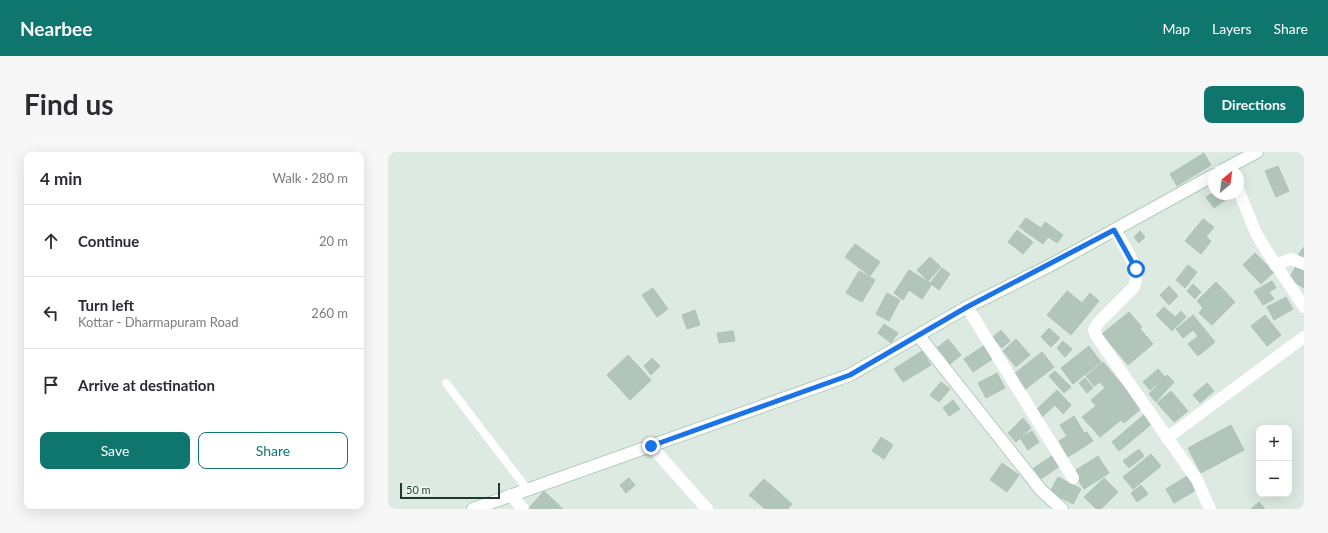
<!DOCTYPE html>
<meta charset="utf-8">
<style>
body{margin:0;font-family:Lato,sans-serif;background:#f7f7f7;color:#2b2b33}
.controls{position:absolute;right:12px;bottom:12px;display:grid;overflow:hidden;border-radius:8px;box-shadow:0 4px 16px #0002}
.controls button{width:36px;height:36px;display:grid;place-items:center;padding:0;border:0;border-bottom:1px solid #e1e1e2;background:#fff;color:#2b2b33;font:20px sans-serif}
.compass{position:absolute;left:820px;top:12px;width:36px;height:36px;border-radius:50%;background:#fff;box-shadow:0 4px 16px #0002;rotate:29deg}
.scale{position:absolute;left:12px;bottom:10px;width:100px;box-sizing:border-box;padding-left:4px;border:2px solid #1d3a2f;border-top:0;font-size:11px;line-height:14px;white-space:nowrap;color:#1d3a2f;-webkit-text-stroke:3px #ecf7f0;paint-order:stroke}
.stop{position:absolute;width:12px;height:12px;margin:-9px;border:3px solid #1a73e8;border-radius:50%;background:#fff}
.stop.end{background:#1a73e8;border-color:#fff;box-shadow:0 1px 4px #0008}
.list{margin:0;padding:0;list-style:none}
h2{display:flex;justify-content:space-between;align-items:center;height:52px;margin:0;padding:0 16px;font-size:17px}
h2 small{font-size:13px;font-weight:400;color:#7c7c81}
.list li{display:grid;grid-template-columns:26px 1fr auto;gap:12px;align-items:center;box-sizing:border-box;height:72px;padding:0 16px;border-top:1px solid #e1e1e2}
.list b{display:block;font-size:15px;white-space:nowrap}
.list p{margin:0;font-size:13px;white-space:nowrap;color:#7c7c81}
.list em{font-size:13px;font-style:normal;color:#7c7c81}
.actions{display:flex;gap:8px;padding:12px 16px}
.actions a{flex:1;padding:9px 0;border:1px solid #0f766e;border-radius:8px;text-align:center;font-size:14px;color:#0f766e}
.actions .main{background:#0f766e;color:#fff}
.icon{flex:none;width:22px;height:22px;fill:none;stroke:currentColor;stroke-width:2;stroke-linecap:round;stroke-linejoin:round}
.map{position:relative;flex:none;width:916px;height:357px;overflow:hidden;border-radius:8px}
header{display:flex;align-items:center;gap:24px;box-sizing:border-box;height:56px;padding:0 20px;background:#0f766e;color:#fff}
header strong{font-size:19px}
nav{display:flex;gap:22px;margin-inline-start:auto;font-size:14px}
.intro{display:flex;align-items:center;justify-content:space-between;box-sizing:border-box;height:96px;padding:0 24px}
h1{margin:0;font-size:28px}
.button{padding:10px 18px;border-radius:8px;background:#0f766e;color:#fff;font-size:14px;font-weight:700}
main{display:flex;gap:24px;padding:0 24px}
aside{flex:1;background:#fff;border-radius:8px;box-shadow:0 4px 16px #0002}
.map>svg:first-child{display:block}
</style>
<header>
<strong>Nearbee</strong>
<nav><a>Map</a><a>Layers</a><a>Share</a></nav>
</header>
<div class="intro"><h1>Find us</h1><a class="button">Directions</a></div>
<main>
<aside>
<h2>4 min<small>Walk · 280 m</small></h2>
<ul class="list">
<li><svg class="icon" aria-label="ahead" viewBox="0 0 24 24"><path d="M12 20V5M6 11l6-6 6 6"/></svg><div><b>Continue</b></div><em>20 m</em></li>
<li><svg class="icon" aria-label="left" viewBox="0 0 24 24"><path d="M17 20v-9H6M10 6l-5 5 5 5"/></svg><div><b>Turn left</b><p>Kottar - Dharmapuram Road</p></div><em>260 m</em></li>
<li><svg class="icon" aria-label="arrive" viewBox="0 0 24 24"><path d="M6 21V4h12l-3 4 3 4H6"/></svg><div><b>Arrive at destination</b></div></li>
</ul>
<div class="actions"><a class="main">Save</a><a>Share</a></div>
</aside>
<div class="map">
<svg width="916" height="357" viewBox="0 0 916 357">
<rect width="100%" height="100%" fill="#dceae2"/>
<g fill="#b1c5bb" stroke="#aec4b9">
<path d="M816 1 823 13 789 34 782 22Z"/>
<path d="M890 14 901 39 888 45 877 19Z"/>
<path d="M826 40V42H846L826 56 818 45Z"/>
<path d="M638 66 653 76 657 70 675 83 669 91 660 85 655 92 631 75Z"/>
<path d="M815 67 826 75 818 85 823 89 813 102 797 89Z"/>
<path d="M629 78 645 90 635 102 620 90Z"/>
<path d="M752 79 757 85 751 91 746 85Z"/>
<path d="M467 92 492 110 482 124 457 105Z"/>
<path d="M916 95V108L910 103Z"/>
<path d="M867 101 886 120 873 132 855 113Z"/>
<path d="M542 105 553 115 540 129 529 118Z"/>
<path d="M800 113 809 120 797 136 788 128Z"/>
<path d="M908 114 916 119V136L901 127Z"/>
<path d="M554 116 562 122 551 138 542 131Z"/>
<path d="M521 118 544 132 534 147 521 138 515 148 506 141Z"/>
<path d="M471 119 487 128 474 150 458 141Z"/>
<path d="M884 129 888 136 881 140 886 147 875 153 866 139Z"/>
<path d="M828 130 847 150 824 173 811 161 815 156 809 149Z"/>
<path d="M805 132 813 140 807 147 799 139Z"/>
<path d="M781 134 790 144 781 153 772 143Z"/>
<path d="M265 136 280 157 269 165 254 143Z"/>
<path d="M679 139 694 151 702 141 711 149 683 183 659 163Z"/>
<path d="M499 141 512 148 501 169 488 162Z"/>
<path d="M898 145 905 157 886 168 879 155Z"/>
<path d="M776 155 787 165 793 159 798 165 784 179 768 163Z"/>
<path d="M307 158 312 173 299 177 294 163Z"/>
<path d="M741 160 754 175 752 177 765 192 740 213 714 182Z"/>
<path d="M805 163 827 190 810 204 800 192 810 184 805 178 795 186 788 177Z"/>
<path d="M877 163 893 183 879 194 863 174Z"/>
<path d="M496 172 510 181 503 191 490 181Z"/>
<path d="M661 176 672 186 663 195 653 185Z"/>
<path d="M613 178 622 189 614 196 605 185Z"/>
<path d="M345 179 347 189 331 191 329 181Z"/>
<path d="M560 187 573 203 562 212 549 196Z"/>
<path d="M628 187 642 203 628 215 615 199Z"/>
<path d="M675 189 684 197 677 205 669 196Z"/>
<path d="M597 193 606 206 585 220 576 207Z"/>
<path d="M701 194 713 210 685 232 673 216Z"/>
<path d="M534 199 543 213 515 230 506 217Z"/>
<path d="M654 200 666 215 635 239 623 224Z"/>
<path d="M240 203 263 228 242 248 219 223Z"/>
<path d="M264 206 272 214 263 223 256 214Z"/>
<path d="M715 210 754 256 736 271 733 268 712 285 694 265 708 254 703 248 717 236 712 230 706 234 698 224Z"/>
<path d="M770 217 777 225 762 238 755 230Z"/>
<path d="M667 219 683 235 676 241 661 224Z"/>
<path d="M609 221 617 236 598 246 590 231Z"/>
<path d="M779 223 786 230 768 250 761 242Z"/>
<path d="M697 226 705 236 699 241 691 231Z"/>
<path d="M553 230 562 237 551 250 542 243Z"/>
<path d="M819 231 826 239 812 251 805 243Z"/>
<path d="M669 238 683 253 675 262 667 253 653 266 647 259Z"/>
<path d="M783 239 800 259 786 270 769 251Z"/>
<path d="M565 248 572 257 561 264 555 256Z"/>
<path d="M758 261 766 270 731 299 724 290Z"/>
<path d="M686 264 696 281 699 280 705 289 680 305 671 289 679 284 672 273Z"/>
<path d="M635 266 643 276 628 290 620 281Z"/>
<path d="M843 273 856 298 813 321 800 296Z"/>
<path d="M644 279 651 290 640 298 632 286Z"/>
<path d="M493 285 505 293 496 307 484 299Z"/>
<path d="M751 297 756 304 741 316 735 309Z"/>
<path d="M763 302 773 314 745 337 735 325Z"/>
<path d="M665 303 672 314 650 329 643 318Z"/>
<path d="M710 304 721 321 696 337 685 320Z"/>
<path d="M614 311 631 323 619 340 602 328Z"/>
<path d="M801 323 810 337 786 351 778 337Z"/>
<path d="M670 325 693 337 685 352 662 340Z"/>
<path d="M241 326 247 333 238 341 232 333Z"/>
<path d="M716 326 730 340 713 357H708L696 345Z"/>
<path d="M376 327 404 352 400 357H377L361 343Z"/>
<path d="M753 333 760 342 749 350 743 341Z"/>
<path d="M156 339 175 357H140Z"/>
<path d="M871 350 877 357H863Z"/>
</g>
<g fill="none" stroke-linecap="round" stroke-linejoin="round">
<defs>
<g id="secondary">
<path d="M835 18 869 0"/>
<path d="M531 184 653 338 674 357"/>
<path d="M85 357 462 223 579 155 661 114 826 23"/>
</g>
</defs>
<use href="#secondary" stroke="#aecbbd" stroke-width="14"/>
<path stroke="#fff" stroke-width="8" d="M58 231 139 337"/>
<g stroke="#fff" stroke-width="12">
<path d="M850 37 868 81 878 98 916 155"/>
<path d="M727 78C735 94 754 116 746 135L710 171 706 178 709 185 809 328 822 357"/>
<path d="M887 113 903 107 916 112"/>
<path d="M579 155 685 326"/>
<path d="M779 286 916 185"/>
<path d="M263 294 319 357"/>
<path d="M123 343 135 357"/>
</g>
<use href="#secondary" stroke="#fff" stroke-width="12"/>
</g>
<g fill="none" stroke-linecap="round" stroke-linejoin="round">
<path stroke="#1a73e8" stroke-width="5" d="M263 294 462 223 579 155 726 78 748 117"/>
</g>
</svg>
<div class="controls">
<button>+</button>
<button>−</button>
</div>
<svg class="compass" viewBox="-18 -18 36 36"><path d="M0-13l5 13h-10z" fill="#e53935"/><path d="M0 13l5-13h-10z" fill="#7c7c81"/></svg>
<div class="scale">50 m</div>
<div class="stop" style="left:748px;top:117px"></div>
<div class="stop end" style="left:263px;top:294px"></div>
</div>
</main>
